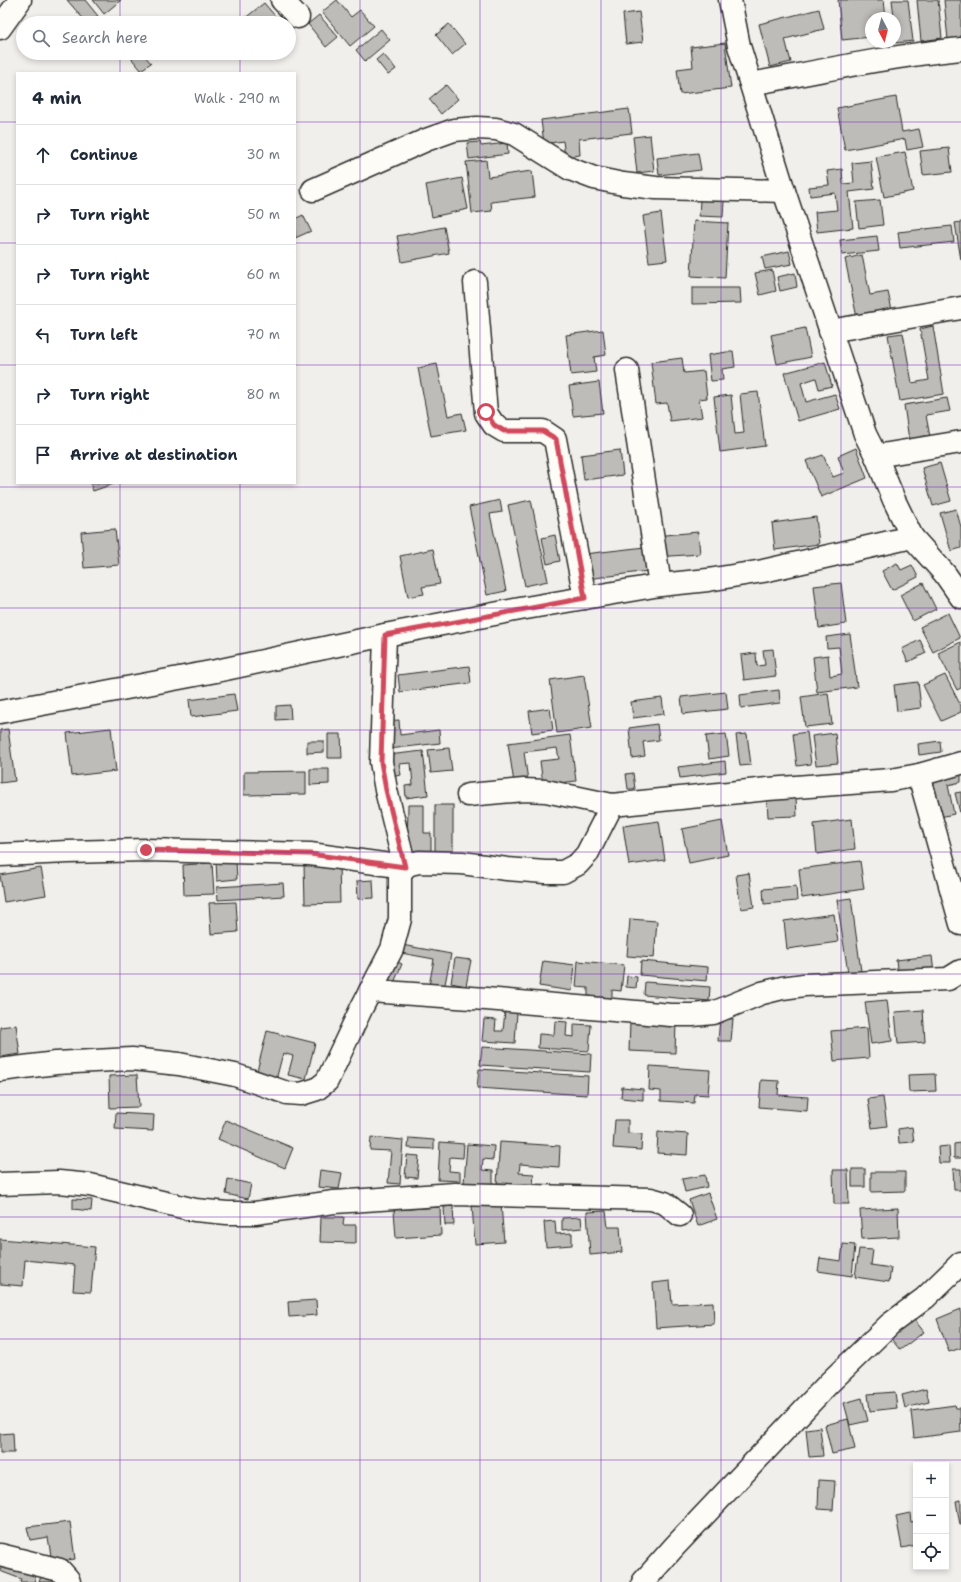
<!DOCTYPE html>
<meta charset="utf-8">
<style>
body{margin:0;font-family:"Shantell Sans",sans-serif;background:#f2f2f3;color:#1f2937}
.controls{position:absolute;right:12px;bottom:12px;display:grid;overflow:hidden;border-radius:0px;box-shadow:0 2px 6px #0003}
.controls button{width:36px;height:36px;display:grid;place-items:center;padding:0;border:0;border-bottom:1px solid #e0e1e3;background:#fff;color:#1f2937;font:20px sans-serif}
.compass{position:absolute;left:865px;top:12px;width:36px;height:36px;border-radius:50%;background:#fff;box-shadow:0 2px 6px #0003;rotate:173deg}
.stop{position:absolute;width:12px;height:12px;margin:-9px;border:3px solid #d1495b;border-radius:50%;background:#fff}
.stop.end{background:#d1495b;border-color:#fff;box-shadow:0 1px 4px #0008}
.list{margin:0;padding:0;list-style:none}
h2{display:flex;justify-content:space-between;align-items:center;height:52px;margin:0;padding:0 16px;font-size:17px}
h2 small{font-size:13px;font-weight:400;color:#747a83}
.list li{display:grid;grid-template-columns:26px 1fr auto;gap:12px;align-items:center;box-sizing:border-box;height:60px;padding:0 16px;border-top:1px solid #e0e1e3}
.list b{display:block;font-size:15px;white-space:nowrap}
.list em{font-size:13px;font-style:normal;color:#747a83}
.icon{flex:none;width:22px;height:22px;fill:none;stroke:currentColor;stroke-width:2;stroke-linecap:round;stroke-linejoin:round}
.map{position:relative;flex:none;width:961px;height:1582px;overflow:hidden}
.search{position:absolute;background:#fff;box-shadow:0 2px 6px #0003;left:16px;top:16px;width:280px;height:44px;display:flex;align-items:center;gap:10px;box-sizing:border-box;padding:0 14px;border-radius:22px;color:#747a83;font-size:15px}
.panel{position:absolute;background:#fff;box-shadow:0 2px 6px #0003;left:16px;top:72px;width:280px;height:412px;border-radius:0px}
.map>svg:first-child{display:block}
</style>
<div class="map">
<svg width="961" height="1582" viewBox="0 0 961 1582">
<rect width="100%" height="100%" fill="#f0efeb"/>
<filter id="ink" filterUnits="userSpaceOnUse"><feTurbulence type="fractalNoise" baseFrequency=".025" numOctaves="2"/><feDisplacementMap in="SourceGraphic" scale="8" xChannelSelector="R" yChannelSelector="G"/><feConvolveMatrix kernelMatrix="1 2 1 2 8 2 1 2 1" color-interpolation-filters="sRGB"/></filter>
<g filter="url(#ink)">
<g fill="#bdbcb8" stroke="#2b2b2b">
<path d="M67 0H85L98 16 89 23H87Z"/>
<path d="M93 0H121L104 14Z"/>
<path d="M337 0 351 17 360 10 374 26 350 46 322 12Z"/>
<path d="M838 0H884L886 18H871V37L842 40Z"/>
<path d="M892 0H908L913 41 896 43 895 18H894Z"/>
<path d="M917 0H938L942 38 921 41Z"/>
<path d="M944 0H961V38L948 40Z"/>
<path d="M264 3 281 23H248L244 19Z"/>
<path d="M819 9 824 29 785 39 791 62 770 67 759 24Z"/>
<path d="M639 12 643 42 626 44 623 14Z"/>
<path d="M319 15 338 37 326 47 308 24Z"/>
<path d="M449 24 465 44 452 55 436 35Z"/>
<path d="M381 29 390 40 365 61 356 50Z"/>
<path d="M725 43 731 88 680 94 677 69 693 67 691 47Z"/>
<path d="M127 53H142L151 63 141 70Z"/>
<path d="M383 54 396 69 388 75 376 60Z"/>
<path d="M446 85 458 99 441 114 429 99Z"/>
<path d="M896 97 902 132 919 129 923 147 907 150 905 139 845 150 837 108Z"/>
<path d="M629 109 632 133 579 139 580 155 565 157 563 141 544 144 541 120Z"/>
<path d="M650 135 654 171 637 173 633 137Z"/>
<path d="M480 142 481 146 507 143 508 154 469 159 467 143Z"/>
<path d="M949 148 952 172 923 175 920 151Z"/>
<path d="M905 152 913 191 884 197 876 157Z"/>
<path d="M698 153 701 170 659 175 657 158Z"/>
<path d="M486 160 488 177 532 171 535 197 491 202 492 211 472 213 466 162Z"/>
<path d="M871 161 874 189 849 192 853 228 817 232 815 212 837 210 835 193 810 196 809 187 829 185 827 171 842 169 843 184 854 183 852 163Z"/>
<path d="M462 178 468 209 432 217 426 185Z"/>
<path d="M700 200 724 201 723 217 699 216Z"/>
<path d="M880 200 883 225 859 228 856 202Z"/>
<path d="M661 213 667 260 649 262 643 216Z"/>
<path d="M303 215 311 231 295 238V219Z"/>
<path d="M694 221 728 223 725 278 691 276Z"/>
<path d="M961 222V260L955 223Z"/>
<path d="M952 226 954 242 900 248 898 232Z"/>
<path d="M444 227 449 253 402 262 397 236Z"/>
<path d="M877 236 879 251 842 255 840 240Z"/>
<path d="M789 251 792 264 765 269 762 257Z"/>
<path d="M862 255 870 295 888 292 893 315 858 323 845 259Z"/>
<path d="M772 270 776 291 760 295 755 273Z"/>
<path d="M795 273 797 287 780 291 777 277Z"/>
<path d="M692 288H740L741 303 692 304Z"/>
<path d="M933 326 944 394 900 401 888 335 903 333 912 383 929 380 920 329Z"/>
<path d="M805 328 811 357 777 364 771 335Z"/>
<path d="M603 330 606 355 594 357 596 372 571 375 566 335Z"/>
<path d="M733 351 735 367 722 369 723 380 711 381 708 355Z"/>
<path d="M682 358 684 373 704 371 707 398 699 399 702 417 670 421 667 403 656 404 651 362Z"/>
<path d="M825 362 832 386 819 389 816 378 801 383 806 402 835 394 840 409 798 421 784 373Z"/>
<path d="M437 364 448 416 462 413 466 430 431 436 418 368Z"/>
<path d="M599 382 603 413 573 416 569 386Z"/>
<path d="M758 392 765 446 720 452 714 397 731 395 735 434 744 433 740 394Z"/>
<path d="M947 398 950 411 926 415 931 443 910 447 904 405Z"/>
<path d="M856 448 867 478 821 497 806 461 823 455 833 477 844 473 838 456Z"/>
<path d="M620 450 623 475 584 480 581 455Z"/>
<path d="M940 463 951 501 933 506 922 468Z"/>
<path d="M90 483H116L93 491Z"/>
<path d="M500 500 502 512 490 514 506 591 487 595 469 507Z"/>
<path d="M531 500 548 581 525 586 508 505Z"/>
<path d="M956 509 961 527V548L951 551 940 513Z"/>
<path d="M816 517 819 544 775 550 772 523Z"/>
<path d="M115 529 119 565 84 568 81 532Z"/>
<path d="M698 532 700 554 656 557 654 536Z"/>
<path d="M555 535 560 561 547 564 542 538Z"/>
<path d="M645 547 648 571 587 579 584 554Z"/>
<path d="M433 549 440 584 422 587 424 594 408 597 400 556Z"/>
<path d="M897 563 901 570 912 565 918 577 892 590 882 571Z"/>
<path d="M841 583 846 624 819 628 814 586Z"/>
<path d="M923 583 936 609 913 621 900 595Z"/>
<path d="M948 613 960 638 933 652 920 627Z"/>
<path d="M850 634 857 687 817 692 813 657 828 655 830 676 842 674 839 647 827 648 826 637Z"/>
<path d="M920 640 926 653 908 662 902 649Z"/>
<path d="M961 642V688L957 690 938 653Z"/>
<path d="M773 649 776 676 744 680 741 655 756 653 757 666 765 665 763 650Z"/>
<path d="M469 666 471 683 400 692 398 675Z"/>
<path d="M584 675 592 728 557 733 550 680Z"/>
<path d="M945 675 961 706V712L941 721 923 685Z"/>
<path d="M918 682 921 708 897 711 894 685Z"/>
<path d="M779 690 780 703 741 708 740 695Z"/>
<path d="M726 692 728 709 683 714 681 697Z"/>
<path d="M828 693 832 724 805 727 801 697Z"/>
<path d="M234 694 237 711 191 717 189 700Z"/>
<path d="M662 698 664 714 633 718 631 702Z"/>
<path d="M290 705 291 719 276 720V706Z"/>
<path d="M550 708 553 730 532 733 529 711Z"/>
<path d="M399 720 400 735 439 730 440 743 389 749 386 721Z"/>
<path d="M657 724 659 740 643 742 645 756 632 758 629 728Z"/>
<path d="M111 728 116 771 72 776 67 733Z"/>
<path d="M8 729 15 781 0 783V730Z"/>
<path d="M807 732 811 764 797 766 793 734Z"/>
<path d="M835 733 838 763 816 765 812 736Z"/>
<path d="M328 734H341L342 758H328Z"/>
<path d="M726 734 729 756 709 759 706 736Z"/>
<path d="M747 734 751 765 740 766 736 735Z"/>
<path d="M570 735 576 781 543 785 540 761 559 759 557 748 524 752 528 781 514 783 508 743Z"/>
<path d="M307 741H324V752L307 753Z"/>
<path d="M940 741 941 752 919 755 918 744Z"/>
<path d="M449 748 452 771 431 773 428 750Z"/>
<path d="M423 751 428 795 406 798 405 786 413 785 411 763 399 764 401 775 390 777 388 755Z"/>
<path d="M725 761 726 772 680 778 678 767Z"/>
<path d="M310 769H329V784L310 785Z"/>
<path d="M306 771V794L244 795V772Z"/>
<path d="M961 772V782L948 785 954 814 935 818 927 779Z"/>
<path d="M633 773 635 789H628L626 774Z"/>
<path d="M961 792V813H960L955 793Z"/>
<path d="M796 798 797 816 768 817 767 799Z"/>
<path d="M408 805H424V833H431V853H407Z"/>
<rect x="435" y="805" width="18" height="50"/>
<path d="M852 819 855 849 817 854 814 824Z"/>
<path d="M659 821 665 860 629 865 623 826Z"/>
<path d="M722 821 728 855 689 863 682 829Z"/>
<path d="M216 861H236L237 879 217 881Z"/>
<path d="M860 861 864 889 802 898 799 869Z"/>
<path d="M212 863 214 894 184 895 183 865Z"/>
<path d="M339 863 340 903 305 904 304 864Z"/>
<path d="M41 868 46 895 4 902 0 875Z"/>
<path d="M749 873 754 907 741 909 736 875Z"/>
<path d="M373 880 374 898 358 899 357 881Z"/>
<path d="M283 883 284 896 218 900 217 887Z"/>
<path d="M796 886 797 901 764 904 763 889Z"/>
<path d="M851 898 861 971 848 973 837 900Z"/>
<path d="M236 902 238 932 211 934 209 903Z"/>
<path d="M834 914 838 942 787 949 784 921Z"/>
<path d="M630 919 657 921 654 958 627 956Z"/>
<path d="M402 945 451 954 444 989 429 986 434 959 401 953Z"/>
<path d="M932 956 934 973 898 977 896 960Z"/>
<path d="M455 958 471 960 466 986 451 983Z"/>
<path d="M393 960 402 964 393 985 383 981Z"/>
<path d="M543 961 575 965 572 991 539 986Z"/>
<path d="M578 961 624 965 621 991 612 990V998L588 996V988L576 987Z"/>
<path d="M641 961 708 967 707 981 640 975Z"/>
<path d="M627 976 637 977 636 988 626 987Z"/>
<path d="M645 982 710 987 709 1001 644 995Z"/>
<path d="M887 1000 892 1041 871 1044 865 1002Z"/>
<path d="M923 1010 925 1042 898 1044 895 1012Z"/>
<path d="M505 1011 517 1012 515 1043 482 1041 484 1019 496 1020 495 1031H503Z"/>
<path d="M720 1018 733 1019 731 1041H718Z"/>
<path d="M555 1021 567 1022 566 1036 574 1037V1024L591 1025 589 1051 538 1048 539 1034 554 1035Z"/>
<path d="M630 1021 676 1023 675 1053 629 1051Z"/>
<path d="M16 1025 20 1054 0 1057V1027Z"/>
<path d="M867 1028 869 1058 834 1061 831 1031Z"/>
<path d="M267 1031 315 1043 306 1079 288 1075 293 1056 283 1053 276 1080 256 1075Z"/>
<path d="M482 1047 591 1054 590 1072 480 1065Z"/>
<path d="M650 1066 710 1070 708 1095 695 1094 694 1103 661 1101V1091L649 1090Z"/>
<path d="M479 1069 588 1076 587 1095 477 1088Z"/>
<path d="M935 1074 936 1091 909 1092 908 1075Z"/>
<path d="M137 1075 139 1107 110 1108 109 1076Z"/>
<path d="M761 1080 779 1081 778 1095 808 1097 807 1111 759 1107Z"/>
<path d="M622 1087 643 1089V1100L621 1098Z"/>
<path d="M883 1097 887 1126 872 1128 868 1099Z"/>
<path d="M116 1113 154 1115 153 1131 115 1129Z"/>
<path d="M226 1120 293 1148 285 1168 218 1139Z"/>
<path d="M615 1120H628V1133L642 1134 641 1150 613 1148Z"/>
<path d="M912 1127 914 1142 899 1143 898 1129Z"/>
<path d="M658 1132 688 1134 687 1155 657 1153Z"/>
<path d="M371 1137 403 1140 400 1184 388 1183 391 1151 370 1150Z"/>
<path d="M409 1138 434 1140V1149L408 1148Z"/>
<path d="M440 1142 464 1144 463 1158 450 1157 449 1171 460 1172V1181L438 1180Z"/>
<path d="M500 1142 560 1146 559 1167 520 1164 519 1173 534 1174 533 1185 497 1183Z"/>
<path d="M961 1143V1158H954V1144Z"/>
<path d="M467 1144 494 1146 493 1160 483 1159 482 1170 493 1171V1185L464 1183Z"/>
<path d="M949 1146 950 1163H939L938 1147Z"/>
<path d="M407 1155 419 1156 417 1178 405 1177Z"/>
<rect x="852" y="1169" width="13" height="18"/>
<path d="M953 1169H961V1190H954Z"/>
<path d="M320 1170 342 1173 339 1189 318 1187Z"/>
<path d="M833 1170H848L849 1204H834Z"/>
<path d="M871 1172H905V1191L871 1192Z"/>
<path d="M705 1175 707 1187 685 1192 682 1179Z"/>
<path d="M228 1179 251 1184 248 1199 226 1194Z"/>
<path d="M708 1193 717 1219 698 1226 689 1200Z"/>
<path d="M73 1199 92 1200 91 1211 73 1209Z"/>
<path d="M501 1204 504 1242 475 1244 472 1206Z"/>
<path d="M453 1206 454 1225H445L444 1207Z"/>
<path d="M440 1207 441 1235 396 1238 394 1210Z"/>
<path d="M898 1208 899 1237 862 1239 860 1210Z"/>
<path d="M606 1211 608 1227H620L622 1252 590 1255 587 1212Z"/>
<path d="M321 1217H344L343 1225H356V1243L320 1242Z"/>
<path d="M581 1217 582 1228 562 1230V1218Z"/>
<path d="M555 1221 556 1234 572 1233V1245L546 1247 544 1222Z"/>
<path d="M0 1239 95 1247 91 1292 73 1291 75 1265 25 1260 23 1286 0 1284Z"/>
<path d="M843 1244 855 1245 852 1276 818 1271 820 1258 841 1261Z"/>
<path d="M859 1249 873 1250 871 1265 891 1268 889 1282 855 1277Z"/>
<path d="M670 1281 672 1304 713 1302 714 1324 656 1328 653 1283Z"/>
<path d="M316 1300 317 1315 289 1317 288 1302Z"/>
<path d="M961 1309V1348L949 1352 937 1319Z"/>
<path d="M913 1318 924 1332 900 1350 889 1336Z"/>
<path d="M926 1389 929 1402 905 1408 902 1395Z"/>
<path d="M895 1392 897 1408 870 1411 868 1394Z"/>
<path d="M862 1398 868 1421 850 1425 844 1403Z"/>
<path d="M955 1405 956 1408H960L961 1432 914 1438 911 1411Z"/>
<path d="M848 1419 855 1449 832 1454 825 1425Z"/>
<path d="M820 1427 823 1456 809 1457 806 1429Z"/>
<path d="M13 1433 14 1453H0V1434Z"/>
<path d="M819 1480 835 1481 833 1510 818 1509Z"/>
<path d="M961 1500V1525H960L956 1501Z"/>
<path d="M910 1513 911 1522 916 1521V1545L902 1548 896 1516Z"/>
<path d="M70 1522 75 1559 52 1562 48 1537 30 1540 27 1527Z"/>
<path d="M4 1560 37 1572 34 1582H20L21 1579 0 1571Z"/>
<path d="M43 1571 58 1577 56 1582H39Z"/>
</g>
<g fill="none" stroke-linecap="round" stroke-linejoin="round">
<defs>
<g id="minor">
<path d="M282 0 298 17"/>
<path d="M730 0 739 46 784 191 865 434 876 456 894 500 912 537 945 574 961 597"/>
<path d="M0 28 20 0"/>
<path d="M751 84C821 71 890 56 961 49"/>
<path d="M313 190 426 140 454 130 477 128 496 129 514 134 570 169 594 178 623 184 656 188 784 191"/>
<path d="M475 282 486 413 494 425 504 431H543L555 439 585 598"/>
<path d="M830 331 961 308"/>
<path d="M627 370 660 585"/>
<path d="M876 456 961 442"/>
<path d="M0 712 216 671 385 635 520 609 660 585 708 580 763 571 912 537"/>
<path d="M919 775 961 924"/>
<path d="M468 795 524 790 546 791 612 805 768 789 891 780 919 775 961 763"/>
<path d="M0 855 68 852 146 850 232 852 310 854 405 867 386 790 381 762 385 635"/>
<path d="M370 991 486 999 671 1015H693L713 1013 762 993 782 988 804 985 948 979 961 971"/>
<path d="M0 1070 56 1063 132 1059 179 1064 235 1075 287 1093 301 1094 317 1089 327 1081 362 1007 392 949 400 919V876L402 871 405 867 410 864 419 862 462 863 507 869 545 872H563L578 864 587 854 612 805"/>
<path d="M0 1184 59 1182 90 1185 195 1210 227 1213H255L334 1202 455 1194 651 1199 665 1203 680 1215"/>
<path d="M0 1555 60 1570 68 1579 69 1582"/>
<path d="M643 1582 675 1546 829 1383 890 1324 925 1298 961 1263"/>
</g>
</defs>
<use href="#minor" stroke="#2b2b2b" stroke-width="25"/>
<use href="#minor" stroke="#fdfcf7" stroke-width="22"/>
</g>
</g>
<g fill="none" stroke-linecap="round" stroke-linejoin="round" filter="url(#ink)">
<path stroke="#d1495b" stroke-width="5" d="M146 850 310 854 405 867 386 790 381 762 385 635 585 598 556 439 543 431H504L494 425 486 412"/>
</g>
<path fill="none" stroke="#7b2cbf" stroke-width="1" stroke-opacity="0.55" d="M120 0V23M240 0V23M360 0V1582M480 0V1582M601 0V1582M721 0V1582M841 0V1582M120 53V73M240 53V73M0 122H17M295 122H961M0 243H17M295 243H961M0 365H17M295 365H961M120 483V1582M240 483V1582M0 487H961M0 608H961M0 730H961M0 852H961M0 974H961M0 1095H961M0 1217H961M0 1339H961M0 1460H961"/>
</svg>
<div class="controls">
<button>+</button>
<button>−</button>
<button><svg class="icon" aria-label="locate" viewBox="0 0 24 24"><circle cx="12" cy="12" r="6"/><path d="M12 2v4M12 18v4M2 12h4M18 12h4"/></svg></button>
</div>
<svg class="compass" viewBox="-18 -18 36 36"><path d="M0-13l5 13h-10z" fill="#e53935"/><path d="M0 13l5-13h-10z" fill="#747a83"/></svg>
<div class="stop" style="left:486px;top:412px"></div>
<div class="stop end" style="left:146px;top:850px"></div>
<div class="search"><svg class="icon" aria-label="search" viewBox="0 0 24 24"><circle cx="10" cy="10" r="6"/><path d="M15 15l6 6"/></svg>Search here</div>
<section class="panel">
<h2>4 min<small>Walk · 290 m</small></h2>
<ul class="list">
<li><svg class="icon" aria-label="ahead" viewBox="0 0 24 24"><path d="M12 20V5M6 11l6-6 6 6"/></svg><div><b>Continue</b></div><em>30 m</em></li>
<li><svg class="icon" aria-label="right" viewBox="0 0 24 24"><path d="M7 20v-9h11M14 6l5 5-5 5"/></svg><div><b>Turn right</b></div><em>50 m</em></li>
<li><svg class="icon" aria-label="right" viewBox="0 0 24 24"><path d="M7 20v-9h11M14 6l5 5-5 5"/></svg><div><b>Turn right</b></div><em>60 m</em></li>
<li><svg class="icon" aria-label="left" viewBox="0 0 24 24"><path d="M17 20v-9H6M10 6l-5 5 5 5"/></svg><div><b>Turn left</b></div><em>70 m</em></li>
<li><svg class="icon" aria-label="right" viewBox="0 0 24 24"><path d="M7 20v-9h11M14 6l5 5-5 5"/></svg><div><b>Turn right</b></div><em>80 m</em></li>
<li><svg class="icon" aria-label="arrive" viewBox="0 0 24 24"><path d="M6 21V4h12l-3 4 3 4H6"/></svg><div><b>Arrive at destination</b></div></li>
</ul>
</section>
</div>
